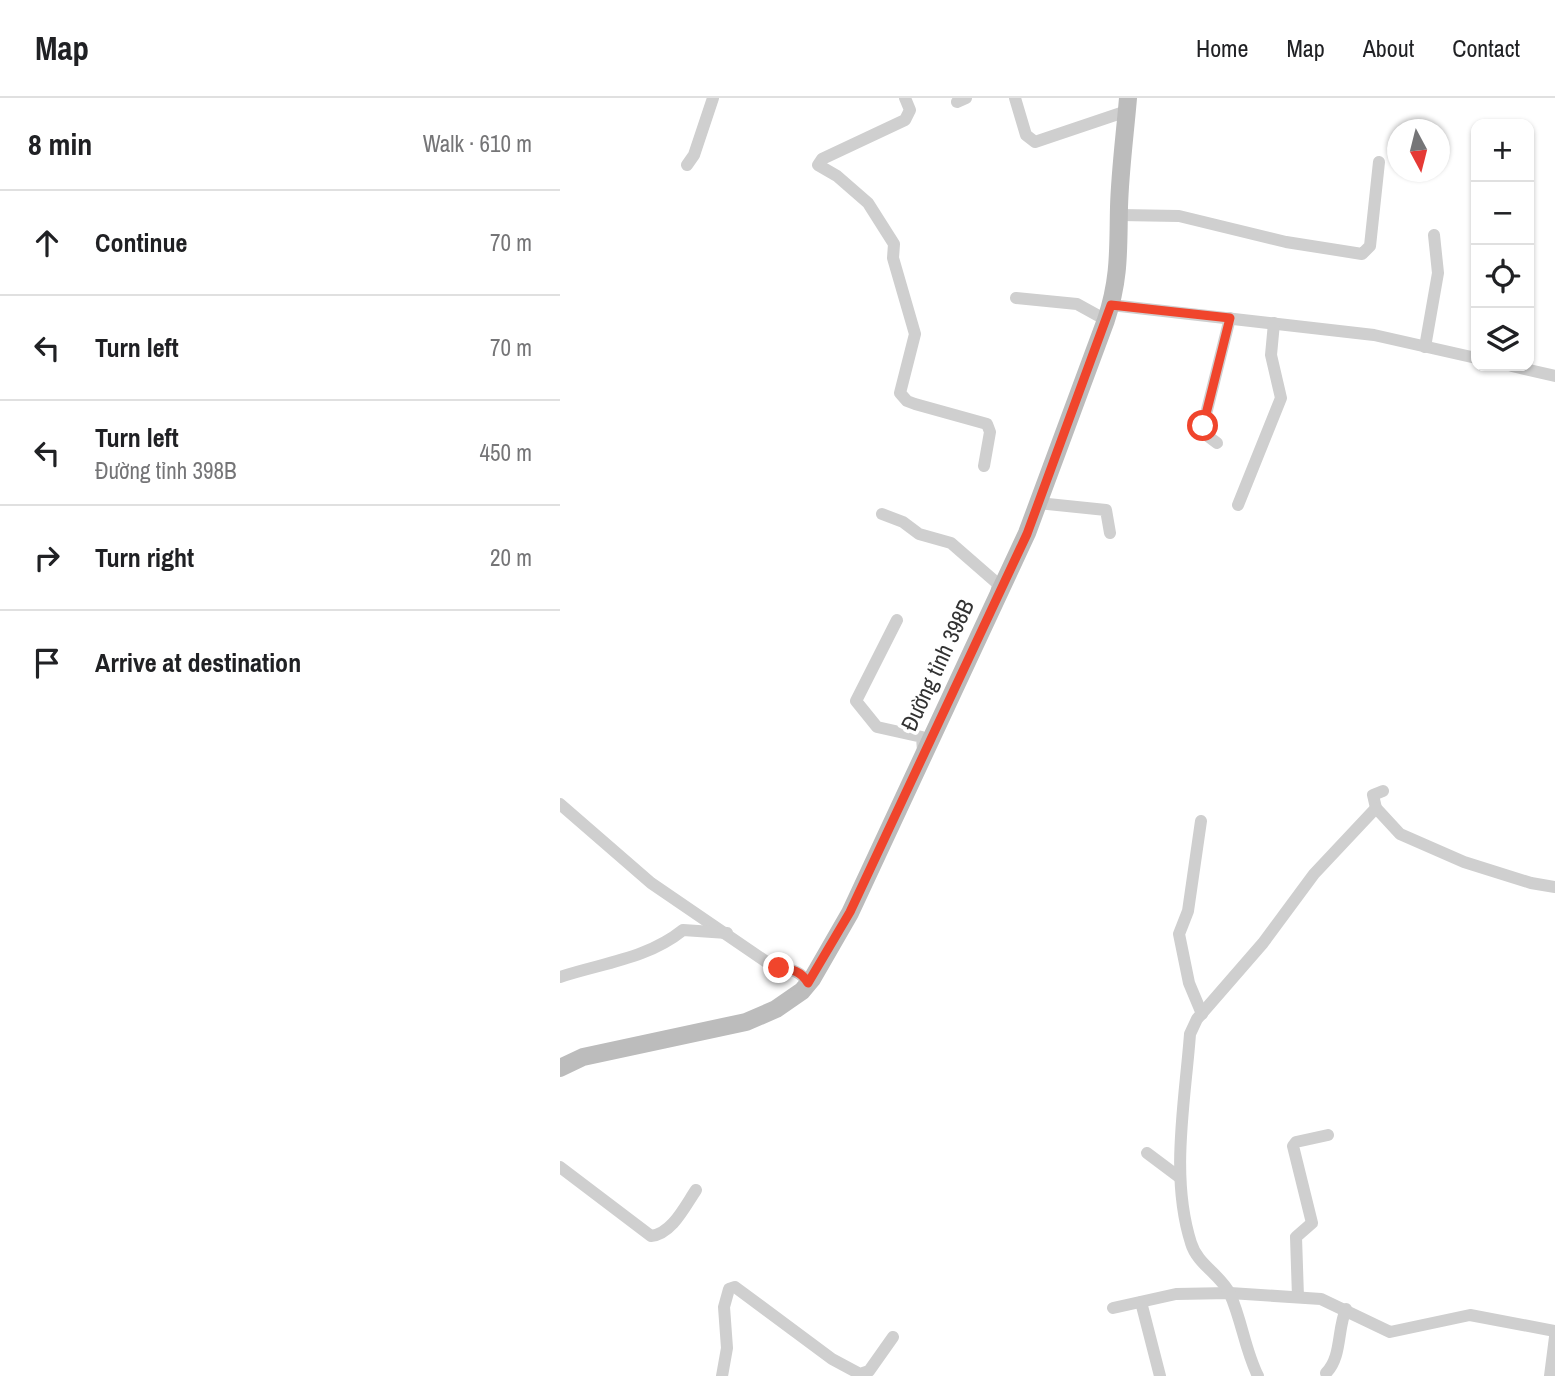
<!DOCTYPE html>
<meta charset="utf-8">
<style>
body{margin:0;font-family:"Archivo Narrow",sans-serif;background:#f2f2f2;color:#202124}
.controls{position:absolute;right:21px;top:21px;display:grid;overflow:hidden;border-radius:14px;box-shadow:0 2px 5px #0004}
.controls button{width:63px;height:63px;display:grid;place-items:center;padding:0;border:0;border-bottom:2px solid #e0e0e0;background:#fff;color:#202124;font:35px sans-serif}
.compass{position:absolute;left:827px;top:21px;width:63px;height:63px;border-radius:50%;background:#fff;box-shadow:0 2px 5px #0004;rotate:173deg}
.stop{position:absolute;width:21px;height:21px;margin:-16px;border:5px solid #f0452c;border-radius:50%;background:#fff}
.stop.end{background:#f0452c;border-color:#fff;box-shadow:0 2px 7px #0008}
.list{margin:0;padding:0;list-style:none}
h2{display:flex;justify-content:space-between;align-items:center;height:91px;margin:0;padding:0 28px;font-size:30px}
h2 small{font-size:23px;font-weight:400;color:#757577}
.list li{display:grid;grid-template-columns:46px 1fr auto;gap:21px;align-items:center;box-sizing:border-box;height:105px;padding:0 28px;border-top:2px solid #e0e0e0}
.list b{display:block;font-size:26px;white-space:nowrap}
.list p{margin:0;font-size:23px;white-space:nowrap;color:#757577}
.list em{font-size:23px;font-style:normal;color:#757577}
.icon{flex:none;width:38px;height:38px;fill:none;stroke:currentColor;stroke-width:2;stroke-linecap:round;stroke-linejoin:round}
.map{position:relative;flex:none;width:995px;height:1278px;overflow:hidden}
header{display:flex;align-items:center;gap:42px;box-sizing:border-box;height:98px;padding:0 35px;background:#fff;border-bottom:2px solid #e0e0e0}
header strong{font-size:33px}
nav{display:flex;gap:38px;margin-inline-start:auto;font-size:24px}
main{display:flex}
aside{flex:1;background:#fff}
.map>svg:first-child{display:block}
</style>
<header>
<strong>Map</strong>
<nav><a>Home</a><a>Map</a><a>About</a><a>Contact</a></nav>
</header>
<main>
<aside>
<h2>8 min<small>Walk · 610 m</small></h2>
<ul class="list">
<li><svg class="icon" aria-label="ahead" viewBox="0 0 24 24"><path d="M12 20V5M6 11l6-6 6 6"/></svg><div><b>Continue</b></div><em>70 m</em></li>
<li><svg class="icon" aria-label="left" viewBox="0 0 24 24"><path d="M17 20v-9H6M10 6l-5 5 5 5"/></svg><div><b>Turn left</b></div><em>70 m</em></li>
<li><svg class="icon" aria-label="left" viewBox="0 0 24 24"><path d="M17 20v-9H6M10 6l-5 5 5 5"/></svg><div><b>Turn left</b><p>Đường tỉnh 398B</p></div><em>450 m</em></li>
<li><svg class="icon" aria-label="right" viewBox="0 0 24 24"><path d="M7 20v-9h11M14 6l5 5-5 5"/></svg><div><b>Turn right</b></div><em>20 m</em></li>
<li><svg class="icon" aria-label="arrive" viewBox="0 0 24 24"><path d="M6 21V4h12l-3 4 3 4H6"/></svg><div><b>Arrive at destination</b></div></li>
</ul>
</aside>
<div class="map">
<svg width="995" height="1278" viewBox="0 0 995 1278">
<rect width="100%" height="100%" fill="#fff"/>
<g fill="none" stroke-linecap="round" stroke-linejoin="round">
<g stroke="#cfcfcf" stroke-width="12">
<path d="M345 0 350 12 345 22 262 61 258 67 277 78 308 105 334 146 333 160 355 236 340 295 347 303 355 306 427 326 430 334 424 368"/>
<path d="M455 0 466 37 475 44 567 13"/>
<path d="M397 4 406 0"/>
<path d="M127 67 134 57 153 0"/>
<path d="M560 117 619 118 726 144 802 156 810 148 819 64"/>
<path d="M456 200 517 206 546 222"/>
<path d="M551 207 814 237 916 260"/>
<path d="M865 249 878 175 874 137"/>
<path d="M952 268 995 278"/>
<path d="M657 345 645 336 643 328 670 220"/>
<path d="M478 405 546 412 550 435"/>
<path d="M678 407 721 300 711 257 714 225"/>
<path d="M322 416 343 424 359 436 391 445 438 486 436 496"/>
<path d="M337 522 296 603 317 629 362 639 363 653"/>
<path d="M823 693 813 697 816 710 840 736 904 764 971 785 995 789"/>
<path d="M0 706 91 785 211 867C226 872 239 870 248 885"/>
<path d="M641 723 628 813 619 836 629 885 642 916"/>
<path d="M0 879C42 865 87 861 123 832L167 835"/>
<path d="M587 1055 619 1079"/>
<path d="M0 1069 91 1138C112 1136 125 1108 136 1092"/>
<path d="M738 1199 736 1139 752 1125 733 1048 736 1044 768 1037"/>
<path d="M581 1204 600 1278"/>
<path d="M553 1210 616 1196 670 1195 761 1201 830 1234 910 1217 995 1233"/>
<path d="M766 1275C782 1259 777 1232 786 1211"/>
<path d="M162 1278 167 1250 164 1209 169 1191 175 1189 272 1261 300 1276 309 1273 333 1239"/>
<path d="M698 1278C685 1252 682 1223 670 1196 661 1177 637 1166 631 1145 610 1079 625 1004 630 936L637 921 703 845 754 776 816 710"/>
<path d="M990 1278 995 1239"/>
</g>
<path stroke="#bcbcbc" stroke-width="18" d="M0 970 23 959 186 924 216 911 242 893 252 881 290 815 467 435 546 222C560 180 558 151 559 109 560 73 565 36 568 0"/>
</g>
<g fill="none" stroke-linecap="round" stroke-linejoin="round">
<path stroke="#f0452c" stroke-width="9" d="M219 870C232 871 241 873 248 885L290 814 467 436 551 207 670 220 643 328"/>
</g>
<g text-anchor="middle" dominant-baseline="central" stroke-width="7" stroke-linejoin="round" paint-order="stroke">
<g font-size="23" fill="#323232" stroke="#fff">
<text transform="translate(377 567) rotate(-65)">Đường tỉnh 398B</text>
</g>
</g>
</svg>
<div class="controls">
<button>+</button>
<button>−</button>
<button><svg class="icon" aria-label="locate" viewBox="0 0 24 24"><circle cx="12" cy="12" r="6"/><path d="M12 2v4M12 18v4M2 12h4M18 12h4"/></svg></button>
<button><svg class="icon" aria-label="layers" viewBox="0 0 24 24"><path d="M12 4l9 5-9 5-9-5zM3 14l9 5 9-5"/></svg></button>
</div>
<svg class="compass" viewBox="-18 -18 36 36"><path d="M0-13l5 13h-10z" fill="#e53935"/><path d="M0 13l5-13h-10z" fill="#757577"/></svg>
<div class="stop" style="left:643px;top:328px"></div>
<div class="stop end" style="left:219px;top:870px"></div>
</div>
</main>
